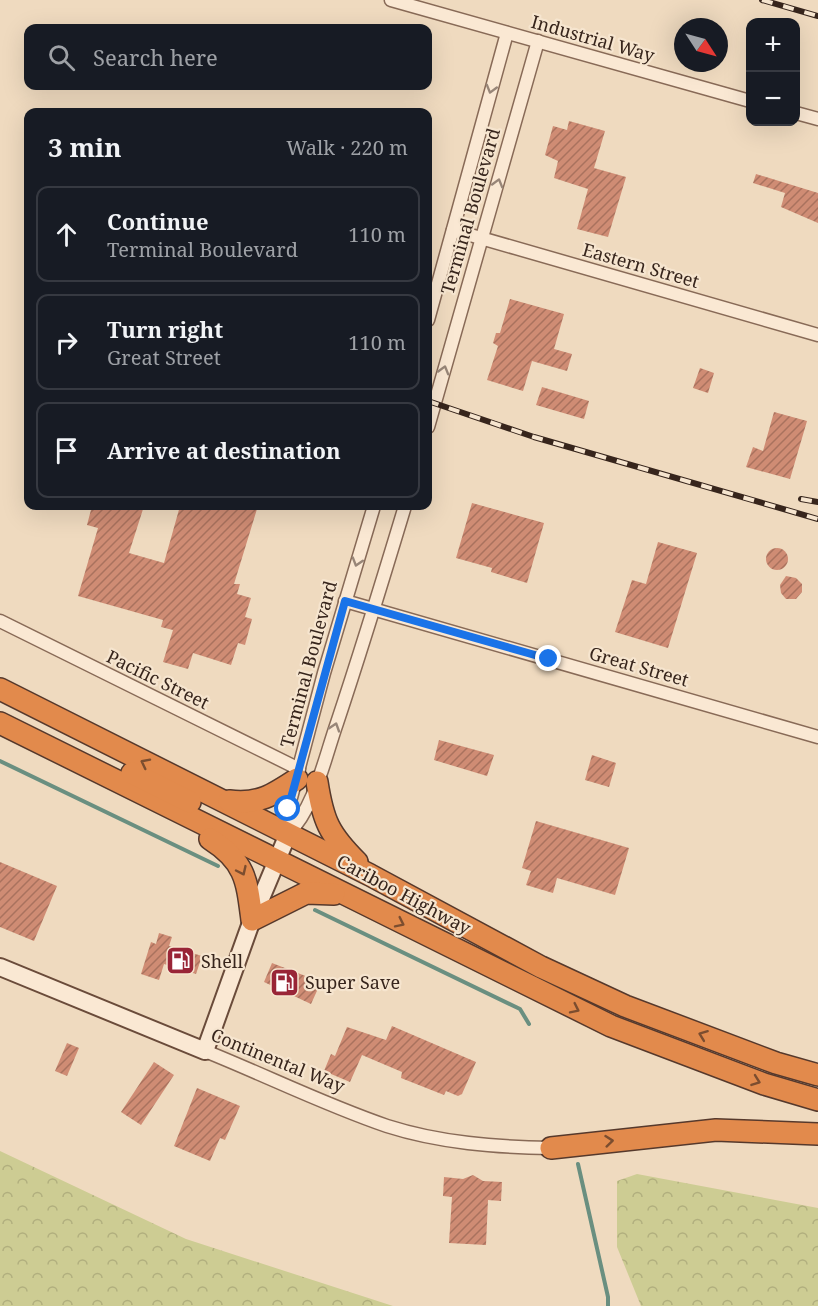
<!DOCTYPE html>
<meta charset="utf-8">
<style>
body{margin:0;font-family:"Noto Serif",serif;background:#20242c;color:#f1f3f6}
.controls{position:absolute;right:18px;top:18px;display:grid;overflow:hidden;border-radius:12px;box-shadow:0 6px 24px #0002}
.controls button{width:54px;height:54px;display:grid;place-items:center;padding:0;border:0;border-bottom:2px solid #363941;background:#171b24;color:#f1f3f6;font:30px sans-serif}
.compass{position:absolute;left:674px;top:18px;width:54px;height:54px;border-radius:50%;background:#171b24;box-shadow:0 6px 24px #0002;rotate:126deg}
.stop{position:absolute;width:18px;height:18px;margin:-14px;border:4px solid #1a73e8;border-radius:50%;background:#fff}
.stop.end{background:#1a73e8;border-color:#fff;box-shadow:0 2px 6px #0008}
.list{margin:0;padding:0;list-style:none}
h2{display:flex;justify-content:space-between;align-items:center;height:78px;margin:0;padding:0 24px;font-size:26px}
h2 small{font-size:20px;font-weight:400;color:#9ea1a6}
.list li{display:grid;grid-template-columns:39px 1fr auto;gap:18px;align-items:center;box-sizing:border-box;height:96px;margin:0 12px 12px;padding:0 12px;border:2px solid #363941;border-radius:12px}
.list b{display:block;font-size:22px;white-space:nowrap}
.list p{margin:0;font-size:20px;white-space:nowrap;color:#9ea1a6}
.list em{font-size:20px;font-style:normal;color:#9ea1a6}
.icon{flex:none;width:33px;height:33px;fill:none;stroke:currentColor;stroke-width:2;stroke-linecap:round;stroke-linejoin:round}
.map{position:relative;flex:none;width:818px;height:1306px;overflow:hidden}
.search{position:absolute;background:#171b24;box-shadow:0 6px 24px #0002;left:24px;top:24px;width:408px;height:66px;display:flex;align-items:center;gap:15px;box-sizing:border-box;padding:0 21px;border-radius:12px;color:#9ea1a6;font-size:22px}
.panel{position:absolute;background:#171b24;box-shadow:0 6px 24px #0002;left:24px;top:108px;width:408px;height:402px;border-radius:12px}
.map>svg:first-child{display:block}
</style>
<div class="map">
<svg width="818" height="1306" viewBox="0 0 818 1306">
<defs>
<pattern id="forest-crowns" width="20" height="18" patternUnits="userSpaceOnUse" patternTransform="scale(1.5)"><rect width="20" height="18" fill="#cdcc93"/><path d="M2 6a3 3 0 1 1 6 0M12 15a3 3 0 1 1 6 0" fill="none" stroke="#b1af7e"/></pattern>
<pattern id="building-hatch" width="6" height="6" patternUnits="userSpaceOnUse" patternTransform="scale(1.5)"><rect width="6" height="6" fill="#cf8c74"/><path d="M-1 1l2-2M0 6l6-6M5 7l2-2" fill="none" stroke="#a9725e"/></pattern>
</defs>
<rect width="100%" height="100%" fill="#efdabf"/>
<g fill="url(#forest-crowns)">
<path d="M0 1151 186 1239 393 1306H0Z"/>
<path d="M637 1174 818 1208V1306H641L617 1247V1181Z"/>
</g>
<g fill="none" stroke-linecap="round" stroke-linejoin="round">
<g stroke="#6a8f80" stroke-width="4">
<path d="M0 761 218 866"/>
<path d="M315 910 520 1009 529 1024"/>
<path d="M578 1164 608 1297V1306"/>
</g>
</g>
<g fill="url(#building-hatch)">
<path d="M569 121 605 131 594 168 626 177 608 237 577 229 588 189 554 178 558 161 545 155 553 126 567 130Z"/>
<path d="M756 174 818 193V223L781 207 785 193 753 183Z"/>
<path d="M510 299 564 314 554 349 572 354 567 371 532 361 523 391 487 380 498 346 493 343 496 333H500Z"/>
<path d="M700 368 714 373 708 393 693 388Z"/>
<path d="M542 387 589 401 584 419 536 405Z"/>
<path d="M774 412 807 421 790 479 746 467 753 447 763 451Z"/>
<path d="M472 503 544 523 527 583 491 572 492 568 456 558Z"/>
<path d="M92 506H144L129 553 164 563 180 506H246L257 509 234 584H240L237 594 251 598 245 617 252 619 245 645 238 643 231 665 193 653 188 669 163 662 173 630 161 627 163 620 78 596 98 528 87 525Z"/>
<path d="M658 542 697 553 668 648 615 632 632 580 646 584Z"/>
<circle cx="777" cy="559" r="11"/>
<path d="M786 576 796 578 802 584V592L796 599H786L781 593 780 585Z"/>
<path d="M439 740 494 755 487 776 434 760Z"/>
<path d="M592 755 616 763 609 787 585 780Z"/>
<path d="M536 821 629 848 615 895 557 878 553 893 526 885 531 871 522 868Z"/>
<path d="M0 862 57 886 34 941 0 927Z"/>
<path d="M159 933 172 937 169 946 202 956 196 974 164 964 159 980 141 974 151 942 156 944Z"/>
<path d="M272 963 321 982 311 1004 264 982Z"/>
<path d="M392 1026 476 1062 462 1094 458 1096 446 1091 444 1095 401 1078 402 1072 362 1055 350 1082 324 1071 331 1054 335 1056 347 1027 386 1040Z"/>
<path d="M67 1043 79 1048 67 1076 55 1071Z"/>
<path d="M154 1062 174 1075 141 1125 121 1112Z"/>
<path d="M197 1088 240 1106 225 1140 220 1138 210 1161 174 1146Z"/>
<path d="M473 1175 483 1181 502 1182 501 1201 488 1200 486 1245 449 1243 452 1197 443 1196 444 1177 463 1179Z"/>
</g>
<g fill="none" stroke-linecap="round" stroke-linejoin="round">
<defs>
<g id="street">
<path d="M391 0 750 101"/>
<path d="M796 113 818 119"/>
<path d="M453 230 818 335"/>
<path d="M428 320 507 33"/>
<path d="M428 427 538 41"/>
<path d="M345 601 818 737"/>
<path d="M0 621 299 769"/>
<path d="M288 834C315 807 324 760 337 723 361 651 383 579 405 506"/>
<path d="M288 834V809L324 673 374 506"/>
<path d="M205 1051C265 1075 325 1105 387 1126 440 1143 496 1147 551 1148"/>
</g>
<path id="secondary" d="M0 967 205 1051 252 920 288 834"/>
<g id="highway">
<path d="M0 689 370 875 541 967 625 1006 776 1063 818 1075"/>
<path d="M0 723 611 1026 764 1084 818 1100"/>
<path d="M132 773 190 802"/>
<path d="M317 782C323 821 329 834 357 862"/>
<path d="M229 801C258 805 273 795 297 779"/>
<path d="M210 839C246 862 247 881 252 920L306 893 334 894"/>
<path d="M551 1148 716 1130 818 1134"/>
</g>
</defs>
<use href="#street" stroke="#886a57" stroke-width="15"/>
<use href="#secondary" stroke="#6a4b3a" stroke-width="20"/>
<use href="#highway" stroke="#56392c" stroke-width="24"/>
<use href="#street" stroke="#fae8d3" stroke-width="12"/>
<use href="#secondary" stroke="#fae8d3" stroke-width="16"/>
<use href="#highway" stroke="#e28a4c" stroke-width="21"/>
<defs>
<g id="rail">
<path d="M762 0 818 16"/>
<path d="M428 401 534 437 818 519"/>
<path d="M801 499 818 502"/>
</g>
</defs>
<use href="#rail" stroke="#37251c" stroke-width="6"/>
<use href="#rail" stroke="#f6e5cf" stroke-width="4" stroke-dasharray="11" stroke-linecap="butt"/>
</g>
<defs><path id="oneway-chevron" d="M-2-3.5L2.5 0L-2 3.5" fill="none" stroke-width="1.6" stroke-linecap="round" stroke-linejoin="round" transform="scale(1.5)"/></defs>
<g stroke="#988678">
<use href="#oneway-chevron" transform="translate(491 89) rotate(106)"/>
<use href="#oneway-chevron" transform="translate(498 183) rotate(-74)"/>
<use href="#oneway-chevron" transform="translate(444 370) rotate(-74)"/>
<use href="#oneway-chevron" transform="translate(357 562) rotate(107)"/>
<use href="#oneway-chevron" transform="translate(335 727) rotate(-72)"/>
</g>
<g stroke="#7b4d2f">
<use href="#oneway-chevron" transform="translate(145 763) rotate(-153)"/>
<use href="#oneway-chevron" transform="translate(242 871) rotate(65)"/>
<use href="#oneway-chevron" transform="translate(400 923) rotate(26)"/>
<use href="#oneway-chevron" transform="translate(575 1009) rotate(26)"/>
<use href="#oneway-chevron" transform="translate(703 1035) rotate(-159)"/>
<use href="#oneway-chevron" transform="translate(756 1081) rotate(20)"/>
<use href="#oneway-chevron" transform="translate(609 1141) rotate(-6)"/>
</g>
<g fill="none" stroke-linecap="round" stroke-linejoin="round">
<path stroke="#1a73e8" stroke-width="8" d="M288 809 345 601 549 659"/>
</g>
<defs>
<symbol id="fuel-square" viewBox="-11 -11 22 22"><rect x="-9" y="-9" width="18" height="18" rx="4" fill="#992537" stroke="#f6e5cf"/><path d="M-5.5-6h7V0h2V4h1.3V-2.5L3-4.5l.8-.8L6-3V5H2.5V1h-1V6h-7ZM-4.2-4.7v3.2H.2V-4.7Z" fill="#fff"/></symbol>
</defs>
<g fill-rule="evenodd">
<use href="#fuel-square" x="164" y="944" width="33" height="33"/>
<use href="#fuel-square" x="268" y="966" width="33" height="33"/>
</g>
<g text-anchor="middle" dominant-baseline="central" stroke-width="4.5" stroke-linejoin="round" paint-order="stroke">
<g font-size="18" fill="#37251c" stroke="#f6e5cf">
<text transform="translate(593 38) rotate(16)">Industrial Way</text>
<text transform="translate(470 211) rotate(-74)">Terminal Boulevard</text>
<text transform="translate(641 265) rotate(16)">Eastern Street</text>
<text transform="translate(308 664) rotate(-75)">Terminal Boulevard</text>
<text transform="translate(639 666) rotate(16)">Great Street</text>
<text transform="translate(158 679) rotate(26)">Pacific Street</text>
<text transform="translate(404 894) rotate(28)">Cariboo Highway</text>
<text transform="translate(278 1060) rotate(22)">Continental Way</text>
</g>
<g font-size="18" fill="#37251c" stroke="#f6e5cf" text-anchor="start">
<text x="201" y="961">Shell</text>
<text x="305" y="982">Super Save</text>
</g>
</g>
</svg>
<div class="controls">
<button>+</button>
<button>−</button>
</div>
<svg class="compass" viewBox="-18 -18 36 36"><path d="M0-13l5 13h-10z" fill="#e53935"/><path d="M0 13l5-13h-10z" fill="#9ea1a6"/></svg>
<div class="stop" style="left:288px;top:809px"></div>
<div class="stop end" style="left:549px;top:659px"></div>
<div class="search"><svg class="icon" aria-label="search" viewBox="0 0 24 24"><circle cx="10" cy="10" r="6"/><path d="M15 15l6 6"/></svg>Search here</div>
<section class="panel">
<h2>3 min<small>Walk · 220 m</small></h2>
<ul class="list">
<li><svg class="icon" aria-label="ahead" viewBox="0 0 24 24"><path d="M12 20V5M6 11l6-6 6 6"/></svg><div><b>Continue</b><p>Terminal Boulevard</p></div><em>110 m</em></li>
<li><svg class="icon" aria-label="right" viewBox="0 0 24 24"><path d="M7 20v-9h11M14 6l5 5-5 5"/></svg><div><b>Turn right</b><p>Great Street</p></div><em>110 m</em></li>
<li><svg class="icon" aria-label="arrive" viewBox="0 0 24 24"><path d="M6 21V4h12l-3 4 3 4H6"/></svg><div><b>Arrive at destination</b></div></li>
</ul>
</section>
</div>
